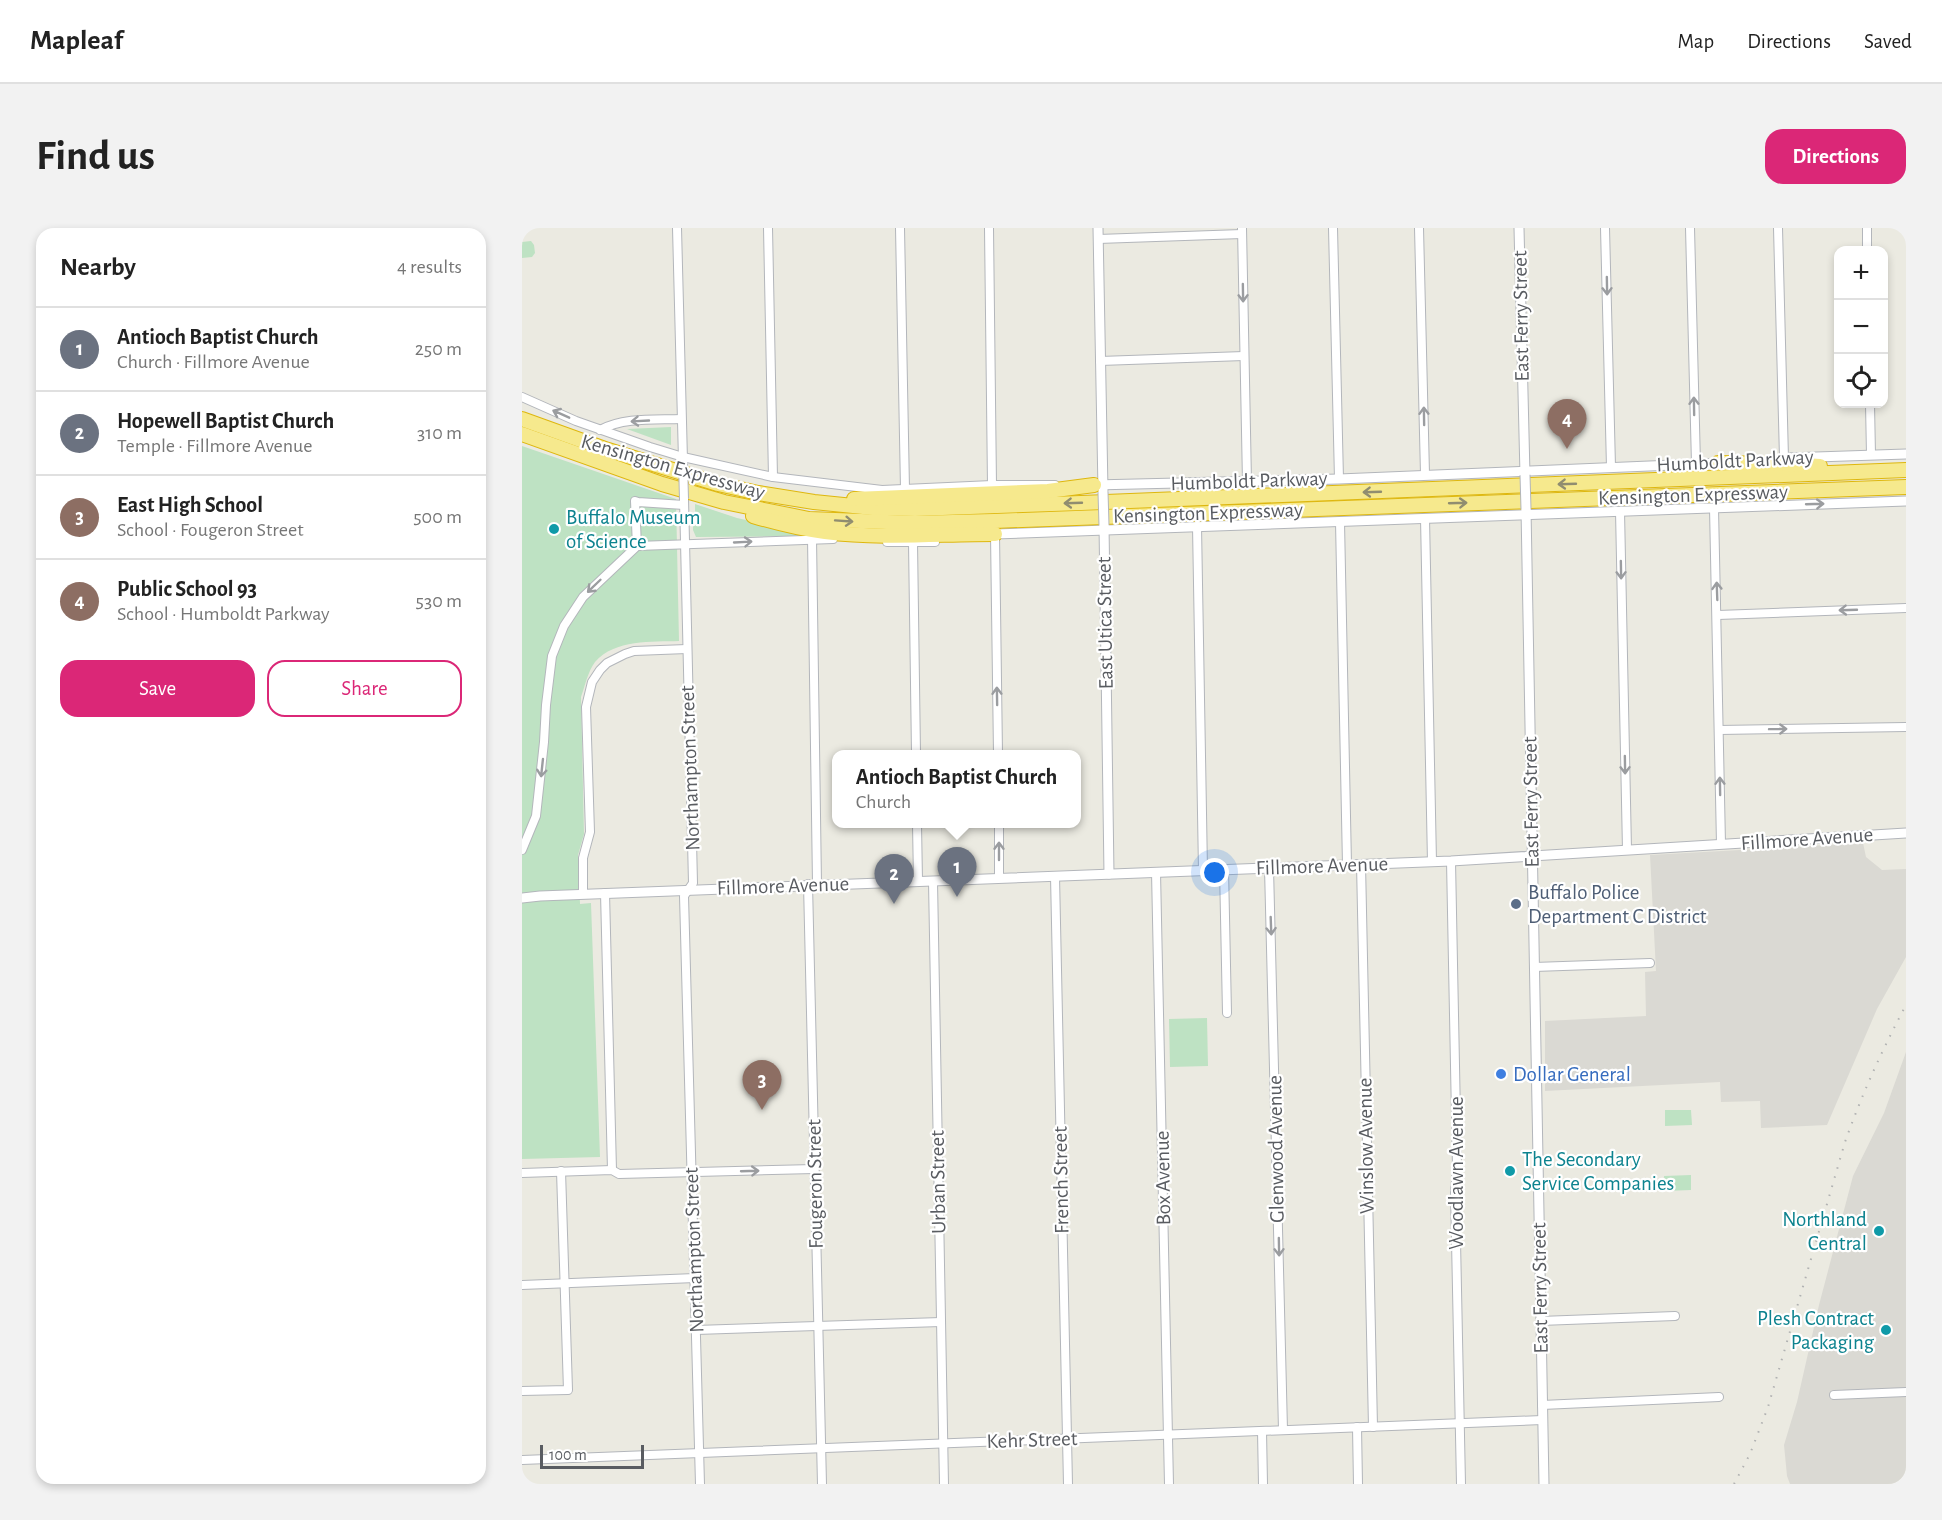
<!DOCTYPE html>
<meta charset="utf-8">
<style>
body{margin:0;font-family:"Alegreya Sans",sans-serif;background:#f2f2f2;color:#222}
.controls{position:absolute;right:18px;top:18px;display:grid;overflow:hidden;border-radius:12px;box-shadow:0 3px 9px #0003}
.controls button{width:54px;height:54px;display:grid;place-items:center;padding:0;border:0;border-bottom:2px solid #e0e0e0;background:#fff;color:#222;font:30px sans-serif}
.scale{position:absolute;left:18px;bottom:15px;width:104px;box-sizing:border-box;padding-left:6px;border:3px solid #595c61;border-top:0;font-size:16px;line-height:21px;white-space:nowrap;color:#595c61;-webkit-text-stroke:4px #fff;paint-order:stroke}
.you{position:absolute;left:693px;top:645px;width:21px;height:21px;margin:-15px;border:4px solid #fff;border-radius:50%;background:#1a73e8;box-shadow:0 0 0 9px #1a73e833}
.badge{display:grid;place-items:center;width:39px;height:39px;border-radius:50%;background:#db2777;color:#fff;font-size:20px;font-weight:700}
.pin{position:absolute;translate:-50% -50px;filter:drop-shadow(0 2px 3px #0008)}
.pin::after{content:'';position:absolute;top:32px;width:21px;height:18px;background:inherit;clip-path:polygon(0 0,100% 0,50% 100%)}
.popup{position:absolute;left:310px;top:522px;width:249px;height:78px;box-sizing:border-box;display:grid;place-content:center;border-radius:12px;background:#fff;filter:drop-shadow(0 2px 4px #0005);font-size:20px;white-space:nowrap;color:#767676}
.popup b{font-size:22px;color:#222}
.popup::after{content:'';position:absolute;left:50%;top:100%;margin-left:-12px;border:12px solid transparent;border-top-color:#fff}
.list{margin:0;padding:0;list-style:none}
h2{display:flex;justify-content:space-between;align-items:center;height:78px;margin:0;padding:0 24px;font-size:26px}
h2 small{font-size:20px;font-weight:400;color:#767676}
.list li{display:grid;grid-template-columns:39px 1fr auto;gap:18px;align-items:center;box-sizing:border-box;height:84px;padding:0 24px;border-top:2px solid #e0e0e0}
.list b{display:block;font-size:22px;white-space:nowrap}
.list p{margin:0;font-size:20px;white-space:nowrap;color:#767676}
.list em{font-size:20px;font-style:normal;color:#767676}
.actions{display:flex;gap:12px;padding:18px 24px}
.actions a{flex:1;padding:14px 0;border:2px solid #db2777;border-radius:18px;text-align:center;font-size:21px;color:#db2777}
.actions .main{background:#db2777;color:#fff}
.icon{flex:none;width:33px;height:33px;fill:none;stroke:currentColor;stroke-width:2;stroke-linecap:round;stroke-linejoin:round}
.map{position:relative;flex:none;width:1384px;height:1256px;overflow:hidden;border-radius:18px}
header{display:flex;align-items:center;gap:36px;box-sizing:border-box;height:84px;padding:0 30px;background:#fff;border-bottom:2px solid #e0e0e0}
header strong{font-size:28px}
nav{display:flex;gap:33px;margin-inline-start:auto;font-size:21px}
.intro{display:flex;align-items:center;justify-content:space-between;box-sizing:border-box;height:144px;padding:0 36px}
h1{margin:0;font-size:42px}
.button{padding:15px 27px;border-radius:18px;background:#db2777;color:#fff;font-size:21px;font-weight:700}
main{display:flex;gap:36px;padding:0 36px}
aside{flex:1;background:#fff;border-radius:18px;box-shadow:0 3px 9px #0003}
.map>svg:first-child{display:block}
</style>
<header>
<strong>Mapleaf</strong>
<nav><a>Map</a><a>Directions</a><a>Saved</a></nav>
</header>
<div class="intro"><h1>Find us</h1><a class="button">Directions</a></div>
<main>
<aside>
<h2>Nearby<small>4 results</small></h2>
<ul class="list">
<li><span class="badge" style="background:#6b7280">1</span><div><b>Antioch Baptist Church</b><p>Church · Fillmore Avenue</p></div><em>250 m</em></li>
<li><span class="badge" style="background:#6b7280">2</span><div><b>Hopewell Baptist Church</b><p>Temple · Fillmore Avenue</p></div><em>310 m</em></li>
<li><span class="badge" style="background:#8d6e63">3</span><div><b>East High School</b><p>School · Fougeron Street</p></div><em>500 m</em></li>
<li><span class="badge" style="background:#8d6e63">4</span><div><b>Public School 93</b><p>School · Humboldt Parkway</p></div><em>530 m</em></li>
</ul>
<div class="actions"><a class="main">Save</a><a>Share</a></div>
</aside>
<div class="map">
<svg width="1384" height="1256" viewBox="0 0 1384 1256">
<rect width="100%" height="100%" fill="#ebeae1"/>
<g fill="#dad9d3">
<path d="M1341 615 1344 629 1360 642 1384 641V729L1355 781 1305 897 1239 900 1238 873 1199 874 1198 854 1023 863V793L1124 788 1123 744 1134 743 1128 627Z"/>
<path d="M1384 824V1256H1268L1265 1248 1262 1217 1275 1174 1297 1077 1331 948 1362 885Z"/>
</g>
<g fill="#bee2c3">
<path d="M9 13 12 17 13 25 10 29 0 30V14Z"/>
<path d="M149 199V217L105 201Z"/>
<path d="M0 218 154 271 157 413C130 414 93 411 73 434 66 443 63 458 59 469L62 606 56 627 58 676 69 675 78 929 0 931Z"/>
<path d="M173 276 215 290 297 308 174 309 171 302V285L173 284Z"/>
<path d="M685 790 686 838 648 839 647 791Z"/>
<path d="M1143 882H1169L1170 897 1143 898Z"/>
<path d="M1169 947V962L1143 963 1142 948Z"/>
</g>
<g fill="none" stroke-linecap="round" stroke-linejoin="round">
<defs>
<g id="minor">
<path d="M155 0 161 232"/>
<path d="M246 0 251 249"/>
<path d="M378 0 383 261"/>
<path d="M467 0 470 257"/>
<path d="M720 0 725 254"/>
<path d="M811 0 817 251"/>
<path d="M897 0 903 246"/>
<path d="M1083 0 1089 239"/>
<path d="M1168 0 1174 236"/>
<path d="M1256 0 1262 230"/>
<path d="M1345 0V22"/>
<path d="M576 11 720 6"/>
<path d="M578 133 722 128"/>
<path d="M0 169 54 193 128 219 161 229 251 249 360 262 470 257H533"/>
<path d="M1348 176 1349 227"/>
<path d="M78 202C102 189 133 192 159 191"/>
<path d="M162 271 171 655 162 668 178 1256"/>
<path d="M1192 280 1199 616"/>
<path d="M1098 283 1105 622"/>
<path d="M903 290 910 634"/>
<path d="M818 294 825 637"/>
<path d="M675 298 681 642"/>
<path d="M470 307 473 306 476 526"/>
<path d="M290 310 295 656"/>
<path d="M365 314H413"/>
<path d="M391 314 394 526"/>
<path d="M115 318 113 273 116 274 162 277"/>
<path d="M1196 387 1384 380"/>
<path d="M1197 502 1384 499"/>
<path d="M395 596 396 653"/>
<path d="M477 596V650"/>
<path d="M0 622 14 588 22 514 24 477 30 428 42 398 61 369 115 318 311 311"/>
<path d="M929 633 935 940 933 964 939 1256"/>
<path d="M839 636 851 1199"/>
<path d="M747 640 761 1202"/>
<path d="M702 641 705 785"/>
<path d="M634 644 647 1256"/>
<path d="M533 648 546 1256"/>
<path d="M411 653 422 1256"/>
<path d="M286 656 300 1256"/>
<path d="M83 665 90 942"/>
<path d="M61 666V630L68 604 64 479 70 454 78 442 85 435 103 426 112 423 165 421"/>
<path d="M1012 739 1128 735"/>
<path d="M0 945 90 942 97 946 292 941"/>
<path d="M0 1057 173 1050"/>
<path d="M1018 1093 1153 1088"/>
<path d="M174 1102 419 1094"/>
<path d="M0 1163 46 1162 39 943"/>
<path d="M1312 1167 1384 1164"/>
<path d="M1020 1177 1197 1169"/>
<path d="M835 1199 836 1256"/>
<path d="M740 1203 741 1256"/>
<path d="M0 1232 1020 1192"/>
</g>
<g id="tertiary">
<path d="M576 0 581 262"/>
<path d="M997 0 1003 247"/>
<path d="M1264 230 1384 226"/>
<path d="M572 257 817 251 1199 235"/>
<path d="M1004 281 1022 1256"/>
<path d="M582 297 587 646"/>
<path d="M473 306 1384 273"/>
<path d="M0 670 18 668 929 633 1384 605"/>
</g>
<g id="motorway">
<path d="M0 191 86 222 196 256 236 265 292 274 351 280 393 281 559 275 1384 242"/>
<path d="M0 206 140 256 202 274 287 291 391 295 472 293 1384 259"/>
<path d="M1196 235 1266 236 1298 238"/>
<path d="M332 271 526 263 572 257"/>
<path d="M231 288C255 295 278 301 303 304 359 311 416 306 473 306"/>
</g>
</defs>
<use href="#minor" stroke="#b3b6bb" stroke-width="10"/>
<use href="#tertiary" stroke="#b3b6bb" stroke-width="11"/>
<use href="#motorway" stroke="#deb70e" stroke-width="16"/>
<use href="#minor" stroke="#fff" stroke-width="8"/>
<use href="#tertiary" stroke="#fff" stroke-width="9"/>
<use href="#motorway" stroke="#f6e98d" stroke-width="14"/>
<path stroke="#b1b2b2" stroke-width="2" stroke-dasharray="1.5 8" stroke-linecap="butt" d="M1212 1256 1228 1226 1246 1179 1323 914C1340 866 1360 822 1384 777"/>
<defs>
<path id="minor-bridge" d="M161 235 162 271"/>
<g id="tertiary-bridge">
<path d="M1003 247 1004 281"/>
<path d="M581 264 582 297"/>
</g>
</defs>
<use href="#minor-bridge" stroke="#b3b6bb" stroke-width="10" stroke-linecap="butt"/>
<use href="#tertiary-bridge" stroke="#b3b6bb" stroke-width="11" stroke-linecap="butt"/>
<use href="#minor-bridge" stroke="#fff" stroke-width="8"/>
<use href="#tertiary-bridge" stroke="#fff" stroke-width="9"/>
</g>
<defs><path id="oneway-shaft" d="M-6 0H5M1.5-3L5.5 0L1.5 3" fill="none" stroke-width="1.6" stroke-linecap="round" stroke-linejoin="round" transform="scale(1.5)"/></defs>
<g stroke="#9b9da0">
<use href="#oneway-shaft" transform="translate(1085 58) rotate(89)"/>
<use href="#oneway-shaft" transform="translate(721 65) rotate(89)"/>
<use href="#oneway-shaft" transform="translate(1172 178) rotate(-91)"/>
<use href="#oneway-shaft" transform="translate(39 186) rotate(-156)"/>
<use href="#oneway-shaft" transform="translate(902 188) rotate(-91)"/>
<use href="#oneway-shaft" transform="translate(118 193) rotate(177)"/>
<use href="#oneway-shaft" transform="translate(1293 276) rotate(-2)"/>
<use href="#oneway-shaft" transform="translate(221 314) rotate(-3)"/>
<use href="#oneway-shaft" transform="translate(1099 342) rotate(89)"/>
<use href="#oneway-shaft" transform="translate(72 358) rotate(136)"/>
<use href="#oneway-shaft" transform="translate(1195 363) rotate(-92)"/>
<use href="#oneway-shaft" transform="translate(1326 382) rotate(178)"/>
<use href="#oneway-shaft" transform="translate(475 468) rotate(-91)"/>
<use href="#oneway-shaft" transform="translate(1256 501) rotate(-1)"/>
<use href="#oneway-shaft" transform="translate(1103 537) rotate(89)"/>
<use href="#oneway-shaft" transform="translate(20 540) rotate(96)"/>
<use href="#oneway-shaft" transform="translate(1198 558) rotate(-91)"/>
<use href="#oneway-shaft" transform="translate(477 623) rotate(-90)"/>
<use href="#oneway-shaft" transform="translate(749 698) rotate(88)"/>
<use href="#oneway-shaft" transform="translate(228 943) rotate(-2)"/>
<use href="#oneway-shaft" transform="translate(757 1019) rotate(89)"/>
</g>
<g stroke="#908d70">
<use href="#oneway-shaft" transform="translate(1045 256) rotate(178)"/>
<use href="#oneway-shaft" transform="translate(850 264) rotate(178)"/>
<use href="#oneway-shaft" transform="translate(551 275) rotate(178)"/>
<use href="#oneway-shaft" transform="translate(936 275) rotate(-2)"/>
<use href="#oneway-shaft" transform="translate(322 293) rotate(4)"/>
</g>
<g fill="#0f9aa8" stroke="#fff" stroke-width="2">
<circle cx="32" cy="301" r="6"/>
<circle cx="988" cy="943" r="6"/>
<circle cx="1357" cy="1003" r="6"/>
<circle cx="1364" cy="1102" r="6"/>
</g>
<circle fill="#5c6f8a" stroke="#fff" stroke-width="2" cx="994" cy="676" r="6"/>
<circle fill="#3f7fe0" stroke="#fff" stroke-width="2" cx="979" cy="846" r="6"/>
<g text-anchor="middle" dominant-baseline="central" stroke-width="4.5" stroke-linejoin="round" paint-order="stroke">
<g font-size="21" fill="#595c61" stroke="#fff">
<text transform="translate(999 88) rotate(-91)">East Ferry Street</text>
<text transform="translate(1213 233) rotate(-3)">Humboldt Parkway</text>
<text transform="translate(151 239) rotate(16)">Kensington Expressway</text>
<text transform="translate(727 253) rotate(-2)">Humboldt Parkway</text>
<text transform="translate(1171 267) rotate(-2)">Kensington Expressway</text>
<text transform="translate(686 285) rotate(-2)">Kensington Expressway</text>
<text transform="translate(583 395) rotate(-91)">East Utica Street</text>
<text transform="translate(168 540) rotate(-92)">Northampton Street</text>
<text transform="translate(1009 574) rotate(-91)">East Ferry Street</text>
<text transform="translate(1285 611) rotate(-4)">Fillmore Avenue</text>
<text transform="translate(800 638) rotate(-2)">Fillmore Avenue</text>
<text transform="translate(261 658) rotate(-2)">Fillmore Avenue</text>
<text transform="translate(844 918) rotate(-91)">Winslow Avenue</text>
<text transform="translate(754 921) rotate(-91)">Glenwood Avenue</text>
<text transform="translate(934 945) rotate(-90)">Woodlawn Avenue</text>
<text transform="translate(641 950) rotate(-91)">Box Avenue</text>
<text transform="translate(539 952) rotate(-91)">French Street</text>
<text transform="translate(416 954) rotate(-91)">Urban Street</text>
<text transform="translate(293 956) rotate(-91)">Fougeron Street</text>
<text transform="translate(172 1022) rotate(-92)">Northampton Street</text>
<text transform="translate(1018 1060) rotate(-91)">East Ferry Street</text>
<text transform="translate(510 1212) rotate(-2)">Kehr Street</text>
</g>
<g font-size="21" fill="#0d838f" stroke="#fff" text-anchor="start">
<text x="44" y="289">Buffalo Museum<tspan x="44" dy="24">of Science</tspan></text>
<text x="1000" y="931">The Secondary<tspan x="1000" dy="24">Service Companies</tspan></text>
<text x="1345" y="991" text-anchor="end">Northland<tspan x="1345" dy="24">Central</tspan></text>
<text x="1352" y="1090" text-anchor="end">Plesh Contract<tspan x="1352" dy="24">Packaging</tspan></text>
</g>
<g font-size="21" fill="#4e5e75" stroke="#fff" text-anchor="start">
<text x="1006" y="664">Buffalo Police<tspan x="1006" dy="24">Department C District</tspan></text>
</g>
<g font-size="21" fill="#366cbe" stroke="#fff" text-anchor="start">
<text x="991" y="846">Dollar General</text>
</g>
</g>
</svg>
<div class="controls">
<button>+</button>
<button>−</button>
<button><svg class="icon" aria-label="locate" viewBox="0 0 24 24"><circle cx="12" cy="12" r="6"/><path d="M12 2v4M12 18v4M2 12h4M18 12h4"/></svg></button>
</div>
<div class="scale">100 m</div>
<div class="you"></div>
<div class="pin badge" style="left:435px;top:669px;background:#6b7280">1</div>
<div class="popup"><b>Antioch Baptist Church</b>Church</div>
<div class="pin badge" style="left:372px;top:676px;background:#6b7280">2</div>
<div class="pin badge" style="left:240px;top:882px;background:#8d6e63">3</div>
<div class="pin badge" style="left:1045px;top:221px;background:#8d6e63">4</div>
</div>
</main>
